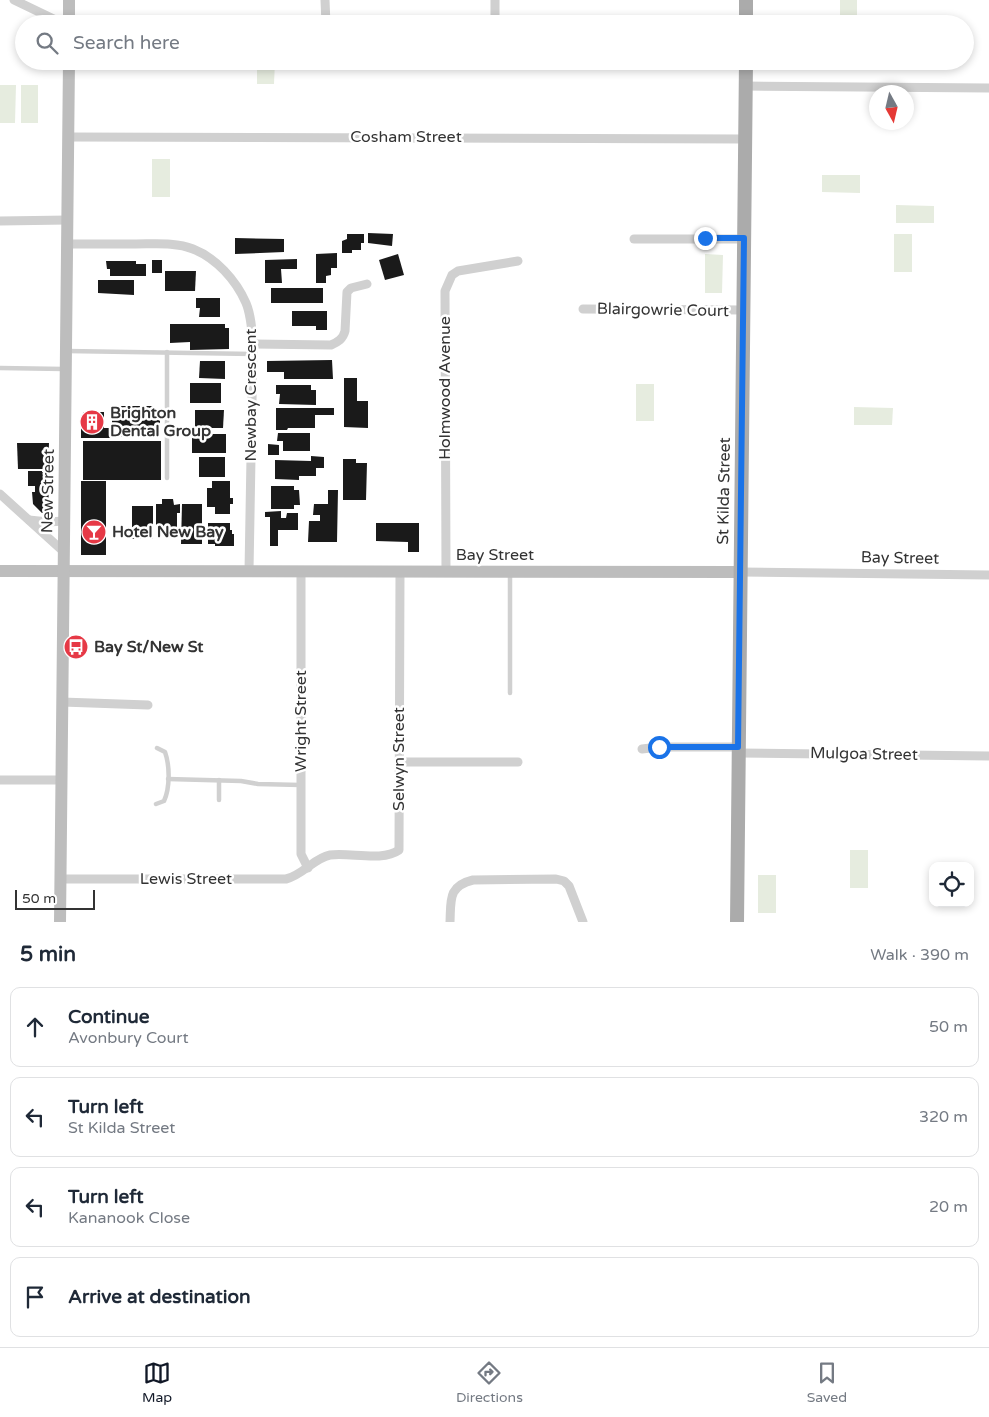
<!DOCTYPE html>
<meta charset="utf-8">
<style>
body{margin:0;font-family:"Varela Round",sans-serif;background:#f2f2f3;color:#1f2937}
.controls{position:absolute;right:15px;bottom:15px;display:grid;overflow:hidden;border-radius:10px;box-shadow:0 2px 8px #0003}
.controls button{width:45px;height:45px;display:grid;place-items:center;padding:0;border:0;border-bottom:1px solid #e0e1e3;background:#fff;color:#1f2937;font:25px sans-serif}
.compass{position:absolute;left:869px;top:85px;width:45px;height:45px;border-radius:50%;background:#fff;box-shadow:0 2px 8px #0003;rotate:172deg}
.scale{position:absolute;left:15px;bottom:12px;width:80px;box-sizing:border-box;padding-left:5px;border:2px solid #333;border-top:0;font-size:14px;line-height:18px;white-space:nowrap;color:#333;-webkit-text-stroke:4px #fff;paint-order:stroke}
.stop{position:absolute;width:15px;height:15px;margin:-11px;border:4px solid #1a73e8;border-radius:50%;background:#fff}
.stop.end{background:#1a73e8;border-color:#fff;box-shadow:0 1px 5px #0008}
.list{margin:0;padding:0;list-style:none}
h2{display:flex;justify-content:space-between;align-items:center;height:65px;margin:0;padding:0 20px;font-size:21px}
h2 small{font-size:16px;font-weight:400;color:#747a83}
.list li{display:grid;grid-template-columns:32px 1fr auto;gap:15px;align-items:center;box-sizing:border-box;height:80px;margin:0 10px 10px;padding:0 10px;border:1px solid #e0e1e3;border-radius:10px}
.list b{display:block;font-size:19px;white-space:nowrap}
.list p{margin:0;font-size:16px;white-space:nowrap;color:#747a83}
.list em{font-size:16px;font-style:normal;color:#747a83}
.icon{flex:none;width:28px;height:28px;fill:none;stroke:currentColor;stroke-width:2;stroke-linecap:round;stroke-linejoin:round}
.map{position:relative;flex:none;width:989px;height:922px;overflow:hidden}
.search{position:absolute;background:#fff;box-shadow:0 2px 8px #0003;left:15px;right:15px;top:15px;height:55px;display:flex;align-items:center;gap:12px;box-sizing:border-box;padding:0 18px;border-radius:28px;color:#747a83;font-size:19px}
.sheet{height:425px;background:#fff}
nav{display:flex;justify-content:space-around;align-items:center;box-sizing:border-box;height:70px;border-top:1px solid #e0e1e3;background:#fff;font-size:14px;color:#747a83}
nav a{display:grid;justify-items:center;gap:2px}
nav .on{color:#111827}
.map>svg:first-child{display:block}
</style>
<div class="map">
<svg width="989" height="922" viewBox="0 0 989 922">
<rect width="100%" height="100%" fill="#fff"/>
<g fill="#e6ecdf">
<rect x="840" y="0" width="17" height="20"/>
<path d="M257 61H275L274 84H257Z"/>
<path d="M0 85H16L15 123H0Z"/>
<rect x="21" y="85" width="17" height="38"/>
<rect x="152" y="159" width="18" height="38"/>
<path d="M822 175H860V193L822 192Z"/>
<path d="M896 205 934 206V223H896Z"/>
<rect x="894" y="234" width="18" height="38"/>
<path d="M705 254 723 255 722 293H705Z"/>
<rect x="636" y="384" width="18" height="37"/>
<path d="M854 407 893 408 892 425H854Z"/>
<rect x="850" y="850" width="18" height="38"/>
<rect x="758" y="875" width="18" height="38"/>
</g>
<g fill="#1a1a1a">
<path d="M368 233 393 234 392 246 368 243Z"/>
<path d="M347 234H364V243H361V250H352V253H342V241L347 239Z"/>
<path d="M235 238 284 239V252L235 254Z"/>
<path d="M337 253V268H331V275L326 276V283H316V254Z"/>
<path d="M398 254 404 275 385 280 379 260Z"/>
<path d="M297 259V269H281L282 283H265V260Z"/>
<rect x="152" y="260" width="10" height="13"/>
<path d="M106 261H136V264H146V276H110V269H107Z"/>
<path d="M165 271H196L195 291H165Z"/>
<path d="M98 280H134V295L98 293Z"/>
<rect x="271" y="288" width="52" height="15"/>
<path d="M196 298H220V317H199L200 308H196Z"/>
<path d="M292 311H327V330H316V326H292Z"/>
<path d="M170 324H225V328H229V349L190 350V342L170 343Z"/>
<path d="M332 360 333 379H284V372H267V361Z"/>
<path d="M200 361H225V379L199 378Z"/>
<path d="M344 378H357V401H368V428L344 427Z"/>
<rect x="190" y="383" width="31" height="20"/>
<path d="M276 385H311V390H316V405L279 404 280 394H276Z"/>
<path d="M117 406H155V413H158V420H160V427L149 428V437H121V428H112V420H115Z"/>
<path d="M276 408H334V415H315V428H288L287 430H276Z"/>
<path d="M195 410H224L223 428H195Z"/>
<path d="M84 412H104V428H111V438H81V417Z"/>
<path d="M278 433H310V451H283V441H277Z"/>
<rect x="192" y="434" width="34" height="19"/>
<rect x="83" y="441" width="78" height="39"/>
<path d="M17 443H49L48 469H18Z"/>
<path d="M268 444 279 445V455H268Z"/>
<path d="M311 456 324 457V468H316V476H299V480L275 479V460L311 461Z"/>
<rect x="199" y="457" width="26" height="20"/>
<path d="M343 459H356V463H367L366 500H343Z"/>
<path d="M28 471H42V472H48L49 513H42L33 504 32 492H35V486H28Z"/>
<rect x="81" y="481" width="25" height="74"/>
<path d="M212 481H230V498H233V504H230V514H215V507H207V488H212Z"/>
<path d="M271 486H294V490H299L300 505H294V509H271Z"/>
<path d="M328 490H338L337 542H308L309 521H320V515H313L314 504H328Z"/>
<path d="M162 499H173L174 505 180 504V513H177V535L156 536V504H162Z"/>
<path d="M182 504H202V544H181Z"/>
<rect x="132" y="506" width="21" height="33"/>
<path d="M281 511V518H286L287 513H298V530H278V546H270V517H265V512Z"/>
<path d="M208 523H230V530H232V534H234V546H215V544H208Z"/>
<path d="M376 523H419V552H408V542L376 541Z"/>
</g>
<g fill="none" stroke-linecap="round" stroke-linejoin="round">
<g stroke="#d0d0d0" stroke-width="4.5">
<path d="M67 351 253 354"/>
<path d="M0 368 64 369"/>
<path d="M167 478V352"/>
<path d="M510 693V574"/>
<path d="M168 779 241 781 258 784 301 785"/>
<path d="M219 780V800"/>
<path d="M156 804 164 801C170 788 170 766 165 752L157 748"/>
</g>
<g stroke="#d0d0d0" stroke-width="9">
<path d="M14 0 64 24"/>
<path d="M325 0 326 24"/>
<path d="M495 24V0"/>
<path d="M745 86 989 88"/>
<path d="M68 137 744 139"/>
<path d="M0 221 68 220"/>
<path d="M634 239H743"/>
<path d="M67 244C90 244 113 244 136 244 155 244 176 242 193 249 216 258 236 280 246 303 251 315 252 330 253 344L249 571"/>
<path d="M583 309 743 310"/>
<path d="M253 344 331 345C338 342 343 339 345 331L347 292 351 288 367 284"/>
<path d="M0 494 64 552"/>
<path d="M29 520 48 522 64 521"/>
<path d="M301 571V854L308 868"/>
<path d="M446 572 445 291 452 275 458 271 518 261"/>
<path d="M740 572 989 575"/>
<path d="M62 702 148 705"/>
<path d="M642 749 659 747H739"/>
<path d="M739 753 989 756"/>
<path d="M399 762H518"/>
<path d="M0 780H61"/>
<path d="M61 879H286C303 875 314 858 330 855 350 852 382 862 399 850L400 572"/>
<path d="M450 922C451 900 448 886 473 880L556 879 564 881 569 886 583 922"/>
</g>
<g stroke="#bdbdbd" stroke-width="12">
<path d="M69 24V0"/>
<path d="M0 571 740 572"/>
<path d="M60 922 69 61"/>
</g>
<g stroke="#ababab" stroke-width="14">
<path d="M746 24V0"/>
<path d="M737 922 746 61"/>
</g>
</g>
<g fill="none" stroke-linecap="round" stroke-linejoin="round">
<path stroke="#1a73e8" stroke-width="6" d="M659 747H738L744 238H705"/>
</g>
<defs>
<symbol id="building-disc" viewBox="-11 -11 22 22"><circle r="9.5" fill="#e63946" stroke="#fff"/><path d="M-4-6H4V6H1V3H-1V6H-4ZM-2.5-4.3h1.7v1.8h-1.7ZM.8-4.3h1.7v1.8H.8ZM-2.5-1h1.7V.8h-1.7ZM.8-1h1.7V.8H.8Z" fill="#fff"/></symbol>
<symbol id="bar-disc" viewBox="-11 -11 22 22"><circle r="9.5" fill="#e63946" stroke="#fff"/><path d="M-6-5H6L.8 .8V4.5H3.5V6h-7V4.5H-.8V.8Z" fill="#fff"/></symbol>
<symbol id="bus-disc" viewBox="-11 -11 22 22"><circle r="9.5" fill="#e63946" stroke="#fff"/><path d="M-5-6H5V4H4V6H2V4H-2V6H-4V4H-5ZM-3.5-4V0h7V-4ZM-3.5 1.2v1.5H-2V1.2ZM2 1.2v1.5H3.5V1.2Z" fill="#fff"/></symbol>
</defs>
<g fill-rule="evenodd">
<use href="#building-disc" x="78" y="408" width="28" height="28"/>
<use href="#bar-disc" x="80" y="518" width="28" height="28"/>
<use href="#bus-disc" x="62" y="633" width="28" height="28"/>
</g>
<g text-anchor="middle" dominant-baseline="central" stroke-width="5" stroke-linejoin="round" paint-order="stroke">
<g font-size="16" fill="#333" stroke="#fff">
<text x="406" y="137">Cosham Street</text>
<text transform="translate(663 310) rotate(1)">Blairgowrie Court</text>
<text transform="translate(445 388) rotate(-90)">Holmwood Avenue</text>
<text transform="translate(251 395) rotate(-90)">Newbay Crescent</text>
<text transform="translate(48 491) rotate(-89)">New Street</text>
<text transform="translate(724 491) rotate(-89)">St Kilda Street</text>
<text x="495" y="555">Bay Street</text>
<text transform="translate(900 558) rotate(1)">Bay Street</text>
<text transform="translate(301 721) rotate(-90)">Wright Street</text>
<text transform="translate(864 754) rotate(1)">Mulgoa Street</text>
<text transform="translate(399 759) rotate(-90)">Selwyn Street</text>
<text x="186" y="879">Lewis Street</text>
</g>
<g font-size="16" font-weight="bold" fill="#333" stroke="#fff" text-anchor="start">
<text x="110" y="413">Brighton<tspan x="110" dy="18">Dental Group</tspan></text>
<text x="112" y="532">Hotel New Bay</text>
<text x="94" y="647">Bay St/New St</text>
</g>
</g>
</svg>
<div class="controls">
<button><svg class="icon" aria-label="locate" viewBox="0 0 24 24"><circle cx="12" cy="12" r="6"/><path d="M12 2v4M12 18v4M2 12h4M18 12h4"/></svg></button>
</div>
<svg class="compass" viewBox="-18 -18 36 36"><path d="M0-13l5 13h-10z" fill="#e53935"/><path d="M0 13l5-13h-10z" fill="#747a83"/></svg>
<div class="scale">50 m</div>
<div class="stop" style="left:659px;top:747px"></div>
<div class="stop end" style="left:705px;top:238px"></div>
<div class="search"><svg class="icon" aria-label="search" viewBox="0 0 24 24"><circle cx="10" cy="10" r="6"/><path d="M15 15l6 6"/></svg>Search here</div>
</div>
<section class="sheet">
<h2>5 min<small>Walk · 390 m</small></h2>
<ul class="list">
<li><svg class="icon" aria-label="ahead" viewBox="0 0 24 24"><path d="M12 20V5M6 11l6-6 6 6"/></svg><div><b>Continue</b><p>Avonbury Court</p></div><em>50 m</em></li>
<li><svg class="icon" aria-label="left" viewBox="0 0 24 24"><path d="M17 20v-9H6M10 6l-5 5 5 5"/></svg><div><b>Turn left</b><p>St Kilda Street</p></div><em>320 m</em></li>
<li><svg class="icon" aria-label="left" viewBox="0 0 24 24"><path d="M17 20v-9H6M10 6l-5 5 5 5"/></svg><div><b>Turn left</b><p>Kananook Close</p></div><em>20 m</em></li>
<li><svg class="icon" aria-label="arrive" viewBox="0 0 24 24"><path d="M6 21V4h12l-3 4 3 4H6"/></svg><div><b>Arrive at destination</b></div></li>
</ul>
</section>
<nav>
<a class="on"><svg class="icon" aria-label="map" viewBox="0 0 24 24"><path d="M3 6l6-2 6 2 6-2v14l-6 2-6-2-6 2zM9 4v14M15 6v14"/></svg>Map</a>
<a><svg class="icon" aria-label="directions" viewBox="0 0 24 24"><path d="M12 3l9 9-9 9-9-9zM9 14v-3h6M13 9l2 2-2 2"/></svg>Directions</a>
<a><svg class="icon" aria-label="saved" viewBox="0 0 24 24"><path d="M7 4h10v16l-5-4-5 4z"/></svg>Saved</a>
</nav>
